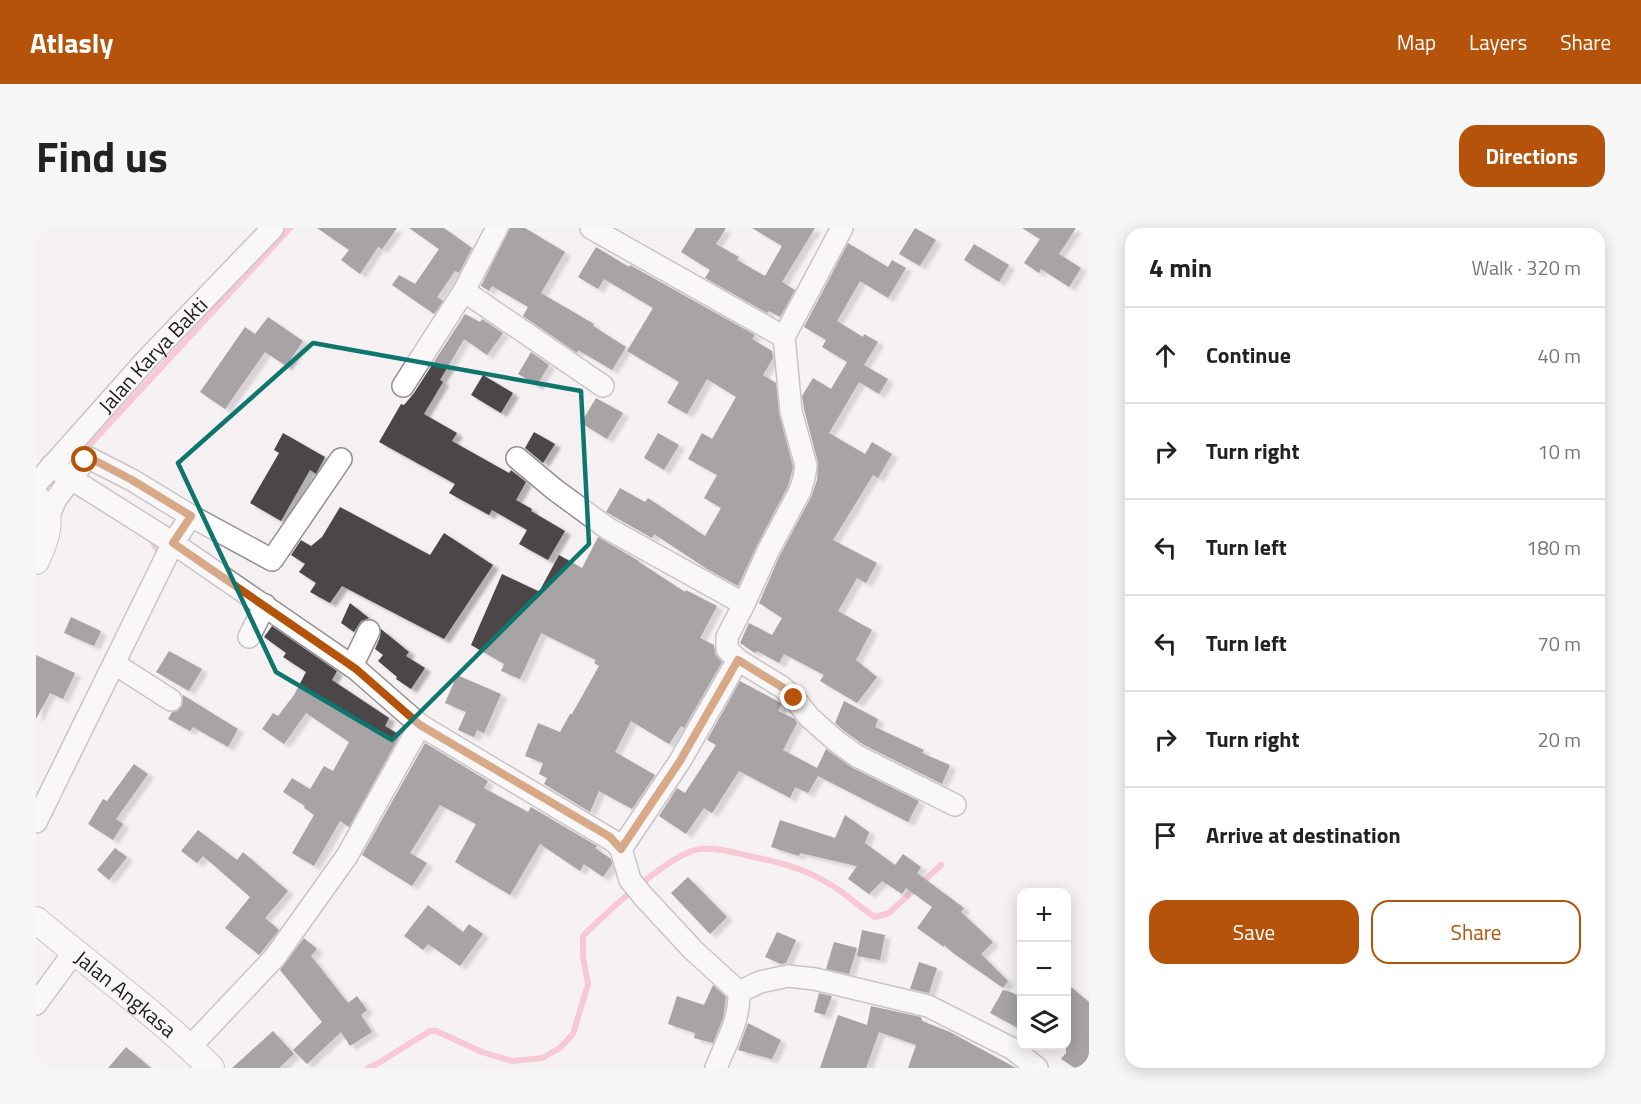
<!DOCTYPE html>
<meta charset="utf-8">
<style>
body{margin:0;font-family:"Titillium Web",sans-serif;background:#f6f6f6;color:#222}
.controls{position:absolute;right:18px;bottom:18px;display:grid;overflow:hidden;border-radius:12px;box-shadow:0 3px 15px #0003}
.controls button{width:54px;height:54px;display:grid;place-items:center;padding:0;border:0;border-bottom:2px solid #e0e0e0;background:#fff;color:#222;font:30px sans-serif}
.stop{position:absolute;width:18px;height:18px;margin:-14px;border:4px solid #b45309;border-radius:50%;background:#fff}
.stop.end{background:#b45309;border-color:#fff;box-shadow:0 2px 6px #0008}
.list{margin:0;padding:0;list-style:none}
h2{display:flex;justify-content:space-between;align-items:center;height:78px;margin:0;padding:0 24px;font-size:26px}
h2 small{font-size:20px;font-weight:400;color:#767676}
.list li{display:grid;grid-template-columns:39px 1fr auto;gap:18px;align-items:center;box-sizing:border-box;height:96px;padding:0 24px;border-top:2px solid #e0e0e0}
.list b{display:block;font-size:22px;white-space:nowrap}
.list em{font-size:20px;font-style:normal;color:#767676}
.actions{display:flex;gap:12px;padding:18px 24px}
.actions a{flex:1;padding:14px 0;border:2px solid #b45309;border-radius:18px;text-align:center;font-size:21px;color:#b45309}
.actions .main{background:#b45309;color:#fff}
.icon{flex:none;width:33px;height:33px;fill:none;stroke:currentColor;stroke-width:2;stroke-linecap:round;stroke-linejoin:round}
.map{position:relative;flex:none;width:1053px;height:840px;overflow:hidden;border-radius:18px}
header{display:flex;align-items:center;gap:36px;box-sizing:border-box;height:84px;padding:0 30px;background:#b45309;color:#fff}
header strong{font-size:28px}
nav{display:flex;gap:33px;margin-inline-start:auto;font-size:21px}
.intro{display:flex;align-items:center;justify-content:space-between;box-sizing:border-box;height:144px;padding:0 36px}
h1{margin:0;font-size:42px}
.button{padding:15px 27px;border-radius:18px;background:#b45309;color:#fff;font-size:21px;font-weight:700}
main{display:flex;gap:36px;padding:0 36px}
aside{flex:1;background:#fff;border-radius:18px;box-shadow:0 3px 15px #0003}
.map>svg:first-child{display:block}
</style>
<header>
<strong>Atlasly</strong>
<nav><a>Map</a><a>Layers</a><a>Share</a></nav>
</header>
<div class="intro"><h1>Find us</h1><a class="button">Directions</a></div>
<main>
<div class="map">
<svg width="1053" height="840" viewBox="0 0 1053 840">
<defs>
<filter id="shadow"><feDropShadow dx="6" dy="4" stdDeviation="1.5" flood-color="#0004"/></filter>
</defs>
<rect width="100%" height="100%" fill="#f5f1f2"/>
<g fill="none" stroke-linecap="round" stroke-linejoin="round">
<g stroke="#f897b1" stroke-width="6">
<path d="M47 224 254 0"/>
<path d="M117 314 123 325 121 329"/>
<path d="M332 840 339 837 394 803H400L446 824 476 833 506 830 524 820 537 806 552 756 547 729V708C569 686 634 625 664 621 683 619 703 626 722 630 748 635 773 643 795 657 811 666 823 679 839 689L853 685 905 637"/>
</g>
</g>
<g fill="#4b4748" filter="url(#shadow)">
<path d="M281 0H361L346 21 342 19 324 46 305 32 313 22Z"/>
<path d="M373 0H408L436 20 423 45 419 43 401 69 407 73 398 86 356 57 363 47 379 56 403 21Z"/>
<path d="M474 0H489L529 24 505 65 558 96 557 98 590 119 576 142 542 122 541 125 487 88 492 79 456 58 453 63 445 58Z"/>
<path d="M660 0H690L680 16 703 29 701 32 729 48 746 18 716 0H779L746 54 759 62 744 89 733 83 731 85 669 50 674 42 645 24Z"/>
<path d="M879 0 900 12 884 38 863 26Z"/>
<path d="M986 0H1040L1023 26 1045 40 1033 59 1005 41 1003 45 988 35 1004 11Z"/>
<path d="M812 15 852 39 856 32 870 40 852 70 824 53 801 93 827 109 828 106 842 114 828 137 852 151 843 166 823 154 793 205 829 226 836 214 856 226 842 250 837 247 797 312 841 335 830 355 821 350 802 383 836 402 820 432 841 449 821 475 784 453 788 447 748 426 743 435 721 423 719 425 704 415 713 395 736 407 746 390 723 375 743 329 775 269 781 252 782 235 768 181 766 168 777 150 795 161 811 134 786 119 790 112 768 99Z"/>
<path d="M938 16 973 37 963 54 928 32Z"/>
<path d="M560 19 593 39 594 37 719 107 716 111 736 123 737 130 727 147 740 155 743 186 757 239 752 258 721 317 702 358 671 341 618 306 616 310 570 284 584 260 609 274 612 270 669 308 685 280 668 270 681 247 652 231 666 205 676 211 700 169 671 151 651 186 631 175 643 154 591 123 617 80 568 51 562 61 542 49Z"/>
<path d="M429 86 444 94 446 91 467 105 451 127 428 111 404 152 407 154 388 186 421 205 416 213 473 245 475 242 490 254 480 272 496 281 495 283 529 303 512 332 483 316 491 302 456 282 453 287 413 265 419 256 343 214 365 176 368 177 378 165Z"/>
<path d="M232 89 267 113 250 138 229 124 189 181 164 164 209 99 219 106Z"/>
<path d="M495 124 513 137 501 157 482 146Z"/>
<path d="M447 147 477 165 465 185 435 167Z"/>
<path d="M560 170 587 185 571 211 545 195Z"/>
<path d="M498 204 519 216 507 235 489 220Z"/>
<path d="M247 205 289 229 280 246 274 242 245 293 214 275 243 225 238 222Z"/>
<path d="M622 205 643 217 628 242 608 230Z"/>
<path d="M304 279 394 327 408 305 457 337 408 411 306 358 294 375 274 364 280 355 263 344 269 336 255 327 265 312 275 318 286 309Z"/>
<path d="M562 309 603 333V334L649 364 650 362 681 378 664 410 678 417 679 426 686 434 648 500 645 498 633 516 595 493 579 524 619 547 596 581 563 563 554 584 508 556 511 550 503 546 507 535 489 528 502 495 524 504 534 486H536L563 438 558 435 560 432 505 405 484 451 465 443 468 436 435 417 466 346 502 363 504 362 523 327 546 340Z"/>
<path d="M314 375 333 390 325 393 318 404 305 395Z"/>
<path d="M35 389 65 403 58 418 28 405Z"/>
<path d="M236 398 301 443 296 452 353 490 349 498 364 507 313 599 304 593 278 638 256 625 278 587 268 580 269 578 247 564 256 550 274 561 288 538 297 543 313 514 270 485 248 516 226 501 237 485 242 488 258 467 270 444 247 429 250 425 228 409Z"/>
<path d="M345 401 373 424 370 428 389 440 375 461 360 451 361 449 342 433 347 427 339 421 344 409Z"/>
<path d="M133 423 166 441 153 463 120 444Z"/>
<path d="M0 427 39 445 27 471 14 465 0 491Z"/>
<path d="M421 447 465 466 448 505 441 502 438 509 422 502 430 484 409 475Z"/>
<path d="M704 453 745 475 746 476 742 483 759 491 761 495 747 522 781 540 790 521 815 539 883 573 872 594 782 548 772 565 759 559 754 570 703 543 676 585 668 580 650 606 623 588 641 560 649 565 680 517 671 512Z"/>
<path d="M147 467 202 501 192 519 157 499 154 503 132 491 136 484 141 483 146 478Z"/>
<path d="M808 473 842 491 839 499 888 522 886 525 914 537 906 556 828 517 808 503 799 495Z"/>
<path d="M389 515 452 553 448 560 492 584 495 579 561 618 559 620 575 631 576 636 567 649 548 636 544 643 504 616 474 667 419 634 440 596 404 577 374 625 391 635 376 658 326 627Z"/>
<path d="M98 536 112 546 80 591 87 596 77 612 52 596 67 571 71 573Z"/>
<path d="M809 587 833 604 829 615 859 637 867 626 885 639 881 645 928 680 925 684 957 714 945 726 972 753 967 760 917 725 908 717V719L881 700 896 679 870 660 866 666 846 653 833 666 812 651 821 638 764 625 763 628 735 619 744 592 799 610Z"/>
<path d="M162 602 201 632 207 624 252 663 229 690 243 702 223 727 189 700 214 669 167 628 161 635 145 623Z"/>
<path d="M79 620 91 629 73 652 61 642Z"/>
<path d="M652 649 691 689 674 706 635 665Z"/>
<path d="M392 677 427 704 433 696 447 706 424 738 392 716 387 722 368 708Z"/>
<path d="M826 702 849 707 844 732 821 728Z"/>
<path d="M741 704 760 712 750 735 745 736 729 729Z"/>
<path d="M268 710 281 721 275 728 312 775 321 768 331 782 325 787 336 804 314 818 305 804 271 836 257 822 286 794 244 742Z"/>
<path d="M798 714 821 720 813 746 790 741Z"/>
<path d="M883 734 901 740 893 765 874 761Z"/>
<path d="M1030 755 1053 774V829L1044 840H1039L1025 831 1030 825Z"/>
<path d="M677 757 690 769 687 790 677 815 658 810 659 805 632 796 641 768 668 777Z"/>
<path d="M967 762 972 763 986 769V802L954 785Z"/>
<path d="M783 765 796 768 789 787 778 784Z"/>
<path d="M835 778 885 789 886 793 914 804 980 840H872L880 817 843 804 830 840H784L802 787 831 797Z"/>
<path d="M712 795 745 812 736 831 702 822Z"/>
<path d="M237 803 258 826 243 840H196Z"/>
<path d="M90 819 115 840H72Z"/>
</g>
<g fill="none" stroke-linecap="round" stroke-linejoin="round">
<defs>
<g id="minor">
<path d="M555 0 748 109 806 0"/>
<path d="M428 63 567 158"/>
<path d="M748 109 755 183 770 238 768 250 764 263 732 323 708 376 691 409V421L702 432 746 459 758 470 773 489 800 513 821 528 919 577"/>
<path d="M367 158 428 63 461 0"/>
<path d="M481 230 518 261 571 300 708 376"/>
<path d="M15 238 137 315 320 441 384 497 579 614 585 621 594 652 607 668 657 722 703 764C704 793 690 814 680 840"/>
<path id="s1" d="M0 256 111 131 237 0"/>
<path d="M11 291 20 271 49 232 53 230 96 252 155 288"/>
<path d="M213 409 229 377"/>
<path d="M79 436 135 472"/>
<path d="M316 438 333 403"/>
<path d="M0 594 137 315 155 288 236 332 305 231"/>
<path d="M585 621 644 533 702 432"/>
<path d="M703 764 724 754 752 748 779 751 892 778 977 821 1001 840"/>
<path d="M0 776 38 724"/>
<path d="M154 819 239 729 311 628 384 497"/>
</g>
<g id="tertiary">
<path d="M0 270C21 286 9 314 0 333"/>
<path id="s2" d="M0 692C58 741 121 786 175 840"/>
</g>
</defs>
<use href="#minor" stroke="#938f90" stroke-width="24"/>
<use href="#tertiary" stroke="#938f90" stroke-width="28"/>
<use href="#minor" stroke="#fff" stroke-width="21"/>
<use href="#tertiary" stroke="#fff" stroke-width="26"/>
</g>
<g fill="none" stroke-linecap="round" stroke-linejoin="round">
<path stroke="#b45309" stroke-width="8" d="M49 232 56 231 96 252 155 288 137 315 320 441 384 497 574 609 585 621 644 533 702 432 746 459 758 470"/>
</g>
<path d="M0 0H1053V840H0ZM277 115 545 163 553 316 356 512 240 444 142 235Z" fill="#f5f1f2" fill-opacity=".55" fill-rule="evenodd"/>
<path fill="none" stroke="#0f766e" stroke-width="4.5" stroke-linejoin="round" d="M277 115 545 163 553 316 356 512 240 444 142 235Z"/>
<g text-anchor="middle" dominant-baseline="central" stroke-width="6" stroke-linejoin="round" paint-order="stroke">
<g font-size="21" fill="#1e1c1c" stroke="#fff">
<text stroke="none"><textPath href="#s1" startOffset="174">Jalan Karya Bakti</textPath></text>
<text stroke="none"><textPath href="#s2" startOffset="116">Jalan Angkasa</textPath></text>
</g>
</g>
</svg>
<div class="controls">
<button>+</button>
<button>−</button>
<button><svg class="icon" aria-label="layers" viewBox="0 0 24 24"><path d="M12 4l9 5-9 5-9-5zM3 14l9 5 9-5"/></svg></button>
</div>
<div class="stop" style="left:49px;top:232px"></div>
<div class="stop end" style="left:758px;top:470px"></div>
</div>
<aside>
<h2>4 min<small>Walk · 320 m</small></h2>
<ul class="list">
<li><svg class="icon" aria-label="ahead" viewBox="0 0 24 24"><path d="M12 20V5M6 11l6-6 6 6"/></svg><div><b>Continue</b></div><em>40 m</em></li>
<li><svg class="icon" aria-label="right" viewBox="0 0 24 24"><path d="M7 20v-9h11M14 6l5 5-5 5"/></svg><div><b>Turn right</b></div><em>10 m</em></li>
<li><svg class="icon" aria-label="left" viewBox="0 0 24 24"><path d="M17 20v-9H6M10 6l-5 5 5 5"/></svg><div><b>Turn left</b></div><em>180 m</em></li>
<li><svg class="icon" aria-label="left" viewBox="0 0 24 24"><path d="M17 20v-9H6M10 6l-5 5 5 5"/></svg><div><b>Turn left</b></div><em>70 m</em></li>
<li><svg class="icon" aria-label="right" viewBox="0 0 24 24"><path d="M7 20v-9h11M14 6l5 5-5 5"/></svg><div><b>Turn right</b></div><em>20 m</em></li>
<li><svg class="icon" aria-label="arrive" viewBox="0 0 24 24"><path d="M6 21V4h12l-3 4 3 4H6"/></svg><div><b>Arrive at destination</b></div></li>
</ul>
<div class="actions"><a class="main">Save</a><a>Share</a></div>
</aside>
</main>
